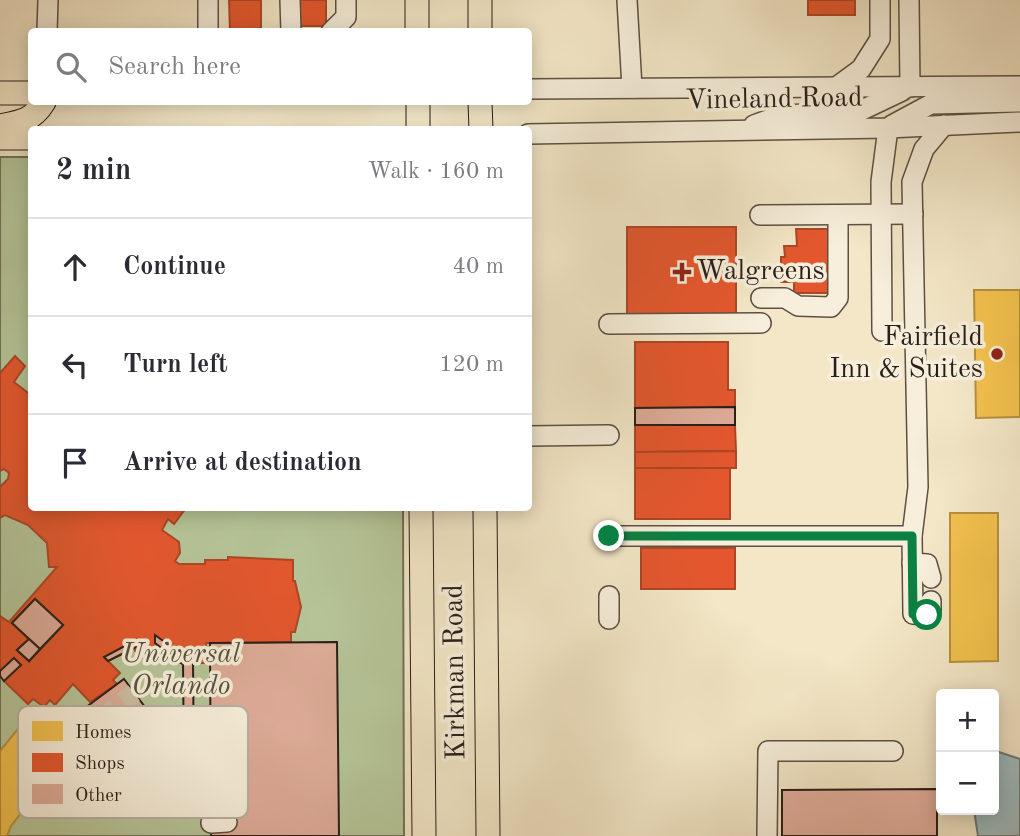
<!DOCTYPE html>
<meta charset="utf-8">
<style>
body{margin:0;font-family:"Old Standard TT",serif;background:#f7f7f7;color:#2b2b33}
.controls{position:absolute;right:21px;bottom:21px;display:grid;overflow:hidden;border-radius:7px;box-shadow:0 4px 18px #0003}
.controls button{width:63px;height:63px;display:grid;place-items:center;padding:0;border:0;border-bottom:2px solid #e1e1e2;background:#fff;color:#2b2b33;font:35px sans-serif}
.stop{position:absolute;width:21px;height:21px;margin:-16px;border:5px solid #0b8043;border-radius:50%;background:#fff}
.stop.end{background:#0b8043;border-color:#fff;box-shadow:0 2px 7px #0008}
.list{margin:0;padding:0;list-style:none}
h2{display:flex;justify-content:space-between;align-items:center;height:91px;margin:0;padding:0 28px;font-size:30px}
h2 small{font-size:23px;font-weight:400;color:#7c7c81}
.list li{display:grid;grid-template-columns:46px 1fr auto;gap:21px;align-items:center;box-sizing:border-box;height:98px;padding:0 28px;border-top:2px solid #e1e1e2}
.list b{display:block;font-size:26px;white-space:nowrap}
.list em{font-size:23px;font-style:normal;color:#7c7c81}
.icon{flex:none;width:38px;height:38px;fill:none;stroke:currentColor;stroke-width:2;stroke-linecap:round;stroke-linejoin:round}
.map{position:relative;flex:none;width:1020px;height:836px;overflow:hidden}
.search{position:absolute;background:#fff;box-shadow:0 4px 18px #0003;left:28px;top:28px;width:504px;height:77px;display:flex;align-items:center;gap:18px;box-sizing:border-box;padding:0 24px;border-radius:7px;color:#7c7c81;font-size:26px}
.panel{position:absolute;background:#fff;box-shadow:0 4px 18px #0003;left:28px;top:126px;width:504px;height:385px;border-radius:7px}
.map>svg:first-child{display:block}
</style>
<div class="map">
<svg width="1020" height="836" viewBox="0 0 1020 836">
<rect width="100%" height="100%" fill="#f3e7c7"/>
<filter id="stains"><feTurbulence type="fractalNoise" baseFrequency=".00286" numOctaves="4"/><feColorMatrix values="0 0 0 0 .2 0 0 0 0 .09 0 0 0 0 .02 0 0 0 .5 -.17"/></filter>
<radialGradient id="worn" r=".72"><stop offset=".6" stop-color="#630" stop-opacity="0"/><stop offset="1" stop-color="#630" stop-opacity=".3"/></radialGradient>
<path fill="#b6c699" stroke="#707258" stroke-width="2" d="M0 157H31L32 508H403L404 836H0Z"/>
<path fill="#a0bdbf" stroke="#707d7c" stroke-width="2" d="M994 752H999L1020 759V836H978L974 810H994Z"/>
<g fill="#f2c14e" stroke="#b6903e" stroke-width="2">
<path d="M974 290H1020V417L976 418Z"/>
<path d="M950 513H998V661L950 662Z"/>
<path d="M21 725 44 742 49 737 68 754 11 826 7 836H0V751Z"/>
</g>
<g fill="#e4572e" stroke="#ac4627" stroke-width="2" fill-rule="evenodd">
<path d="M229 0H261V32H230Z"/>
<rect x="300" y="0" width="26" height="26"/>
<rect x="808" y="0" width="47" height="15"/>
<rect x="627" y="227" width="109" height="90"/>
<path d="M796 229H829V293H794V282H781V257H785L784 246H797Z"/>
<path d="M635 342H728V390H735V407L635 408Z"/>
<path d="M15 356 25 366 14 382 32 396V508H186L174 524 168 519 162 530 179 542 180 553 175 561 179 564H205V560H228V557L293 560V581H295L301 607 295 632H291V642L206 643V663H180L157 644V651H135V648L108 661 120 673 113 680 117 684 90 702 73 684 55 705 50 700 44 707 33 699 28 704 4 681 21 665 14 658 0 671V616L9 622 57 567H49L47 543 28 525 5 515 0 518V487L8 479 9 473 4 469 0 471V373ZM35 599 63 625 29 661 17 650 29 639 12 623Z"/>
<path d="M635 425H735L736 451 635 452Z"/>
<path d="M736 451V468H635V452Z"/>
<rect x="635" y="468" width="95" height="51"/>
<rect x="641" y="548" width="94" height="41"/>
</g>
<g fill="#deac99" stroke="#291e18" stroke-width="2">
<path d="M735 407V425H635V408Z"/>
<path d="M35 599 63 625 29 661 17 650 29 639 12 623Z"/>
<path d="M35 599 63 625 40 649 12 623Z"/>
<path d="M155 635 181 654V663L155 643Z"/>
<path d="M29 639 40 649 29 661 17 650Z"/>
<path d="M136 640V647L108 661 104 657Z"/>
<path d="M337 642 339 836H211L210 643Z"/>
<path d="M14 658 21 665 4 681 0 676V671Z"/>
<path d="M183 663H193L194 768H184Z"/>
<path d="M124 679 145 707 110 732 89 705Z"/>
<path d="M937 789V836H782V790Z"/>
</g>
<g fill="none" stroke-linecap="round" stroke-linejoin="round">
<path stroke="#cbbfa4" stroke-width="19" stroke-dasharray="19 10" stroke-linecap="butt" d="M100 719 134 693"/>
<defs>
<g id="minor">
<path d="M290 0 291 32"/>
<path d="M627 0 632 88"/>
<path d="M909 0 910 87"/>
<path d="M47 32 48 0"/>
<path d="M208 32V0"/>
<path d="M331 32 346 17V0"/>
<path d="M835 88 861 69 880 39V0"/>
<path d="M528 89 1020 86"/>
<path d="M754 125 781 115 858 112 902 91"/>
<path d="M892 125 931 104 1020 102"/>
<path d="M528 134 888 128 1020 122"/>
<path d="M760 215 913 214"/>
<path d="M761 298H785L798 306 831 307 838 298V215"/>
<path d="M609 324 761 323"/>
<path d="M882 331 881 182 888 128"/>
<path d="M528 436 609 435"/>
<path d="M609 536H912"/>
<path d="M912 563 927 564 931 578"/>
<path d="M609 596V619"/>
<path d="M931 601V610L927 615 913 614 912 536 918 487 912 182 924 149 944 125"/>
<path d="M211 823 227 822"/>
<path d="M767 836 768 751H893"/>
</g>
<g id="major">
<path d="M417 0V32"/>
<path d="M480 0V32"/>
<path d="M0 93H32"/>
<path d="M418 102V130"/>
<path d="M480 102 481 130"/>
<path d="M0 126C21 122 33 120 44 102"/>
<path d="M0 138H32"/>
<path d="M421 508 424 836"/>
<path d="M485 508 488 836"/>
</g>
</defs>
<use href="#minor" stroke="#5c5044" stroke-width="22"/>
<use href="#major" stroke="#291e18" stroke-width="25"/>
<use href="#minor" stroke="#f7efdb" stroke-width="19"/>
<use href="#major" stroke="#f3e7c7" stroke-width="23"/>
</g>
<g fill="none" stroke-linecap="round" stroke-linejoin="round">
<path stroke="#0b8043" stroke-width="9" d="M609 536H912L913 614 927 615"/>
</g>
<g fill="#8f2418" stroke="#f7efdb" stroke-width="2.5">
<path d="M678.5 261.5h7v7h7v7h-7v7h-7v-7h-7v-7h7z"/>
<circle cx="997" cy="354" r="7"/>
</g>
<g text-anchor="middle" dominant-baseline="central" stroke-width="7" stroke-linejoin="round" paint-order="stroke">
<g font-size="28" fill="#291e18" stroke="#f7efdb">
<text transform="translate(774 100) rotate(-1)">Vineland Road</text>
<text transform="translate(456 672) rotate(-91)">Kirkman Road</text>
</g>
<g font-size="28" fill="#291e18" stroke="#f7efdb" text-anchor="start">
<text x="696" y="272">Walgreens</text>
<text x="983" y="338" text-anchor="end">Fairfield<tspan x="983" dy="32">Inn &amp; Suites</tspan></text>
</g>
<g font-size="28" font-style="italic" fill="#53503f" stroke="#f7efdb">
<text x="181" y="655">Universal<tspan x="181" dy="32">Orlando</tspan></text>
</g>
</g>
<rect x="18" y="706" width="230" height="112" rx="10" fill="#f7efdb" stroke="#b9b0a0" stroke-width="2"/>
<rect x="32" y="721" width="31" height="20" fill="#f2c14e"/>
<rect x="32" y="753" width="31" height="19" fill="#e4572e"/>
<rect x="32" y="784" width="31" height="20" fill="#deac99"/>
<g font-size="19" fill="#291e18">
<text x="75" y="738">Homes</text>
<text x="75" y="769">Shops</text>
<text x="75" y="801">Other</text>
</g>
<rect width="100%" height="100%" filter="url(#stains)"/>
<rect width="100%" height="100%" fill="url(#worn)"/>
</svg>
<div class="controls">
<button>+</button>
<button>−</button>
</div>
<div class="stop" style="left:927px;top:615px"></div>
<div class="stop end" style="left:609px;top:536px"></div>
<div class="search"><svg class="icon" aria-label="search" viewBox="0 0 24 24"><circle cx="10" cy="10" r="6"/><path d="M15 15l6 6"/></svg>Search here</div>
<section class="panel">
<h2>2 min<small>Walk · 160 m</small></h2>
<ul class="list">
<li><svg class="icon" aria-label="ahead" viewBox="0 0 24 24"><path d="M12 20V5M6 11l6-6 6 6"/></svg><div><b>Continue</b></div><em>40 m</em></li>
<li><svg class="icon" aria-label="left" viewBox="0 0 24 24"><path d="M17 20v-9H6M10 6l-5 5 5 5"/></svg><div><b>Turn left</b></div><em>120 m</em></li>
<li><svg class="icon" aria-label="arrive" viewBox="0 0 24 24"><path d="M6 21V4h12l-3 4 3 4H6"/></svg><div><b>Arrive at destination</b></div></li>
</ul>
</section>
</div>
